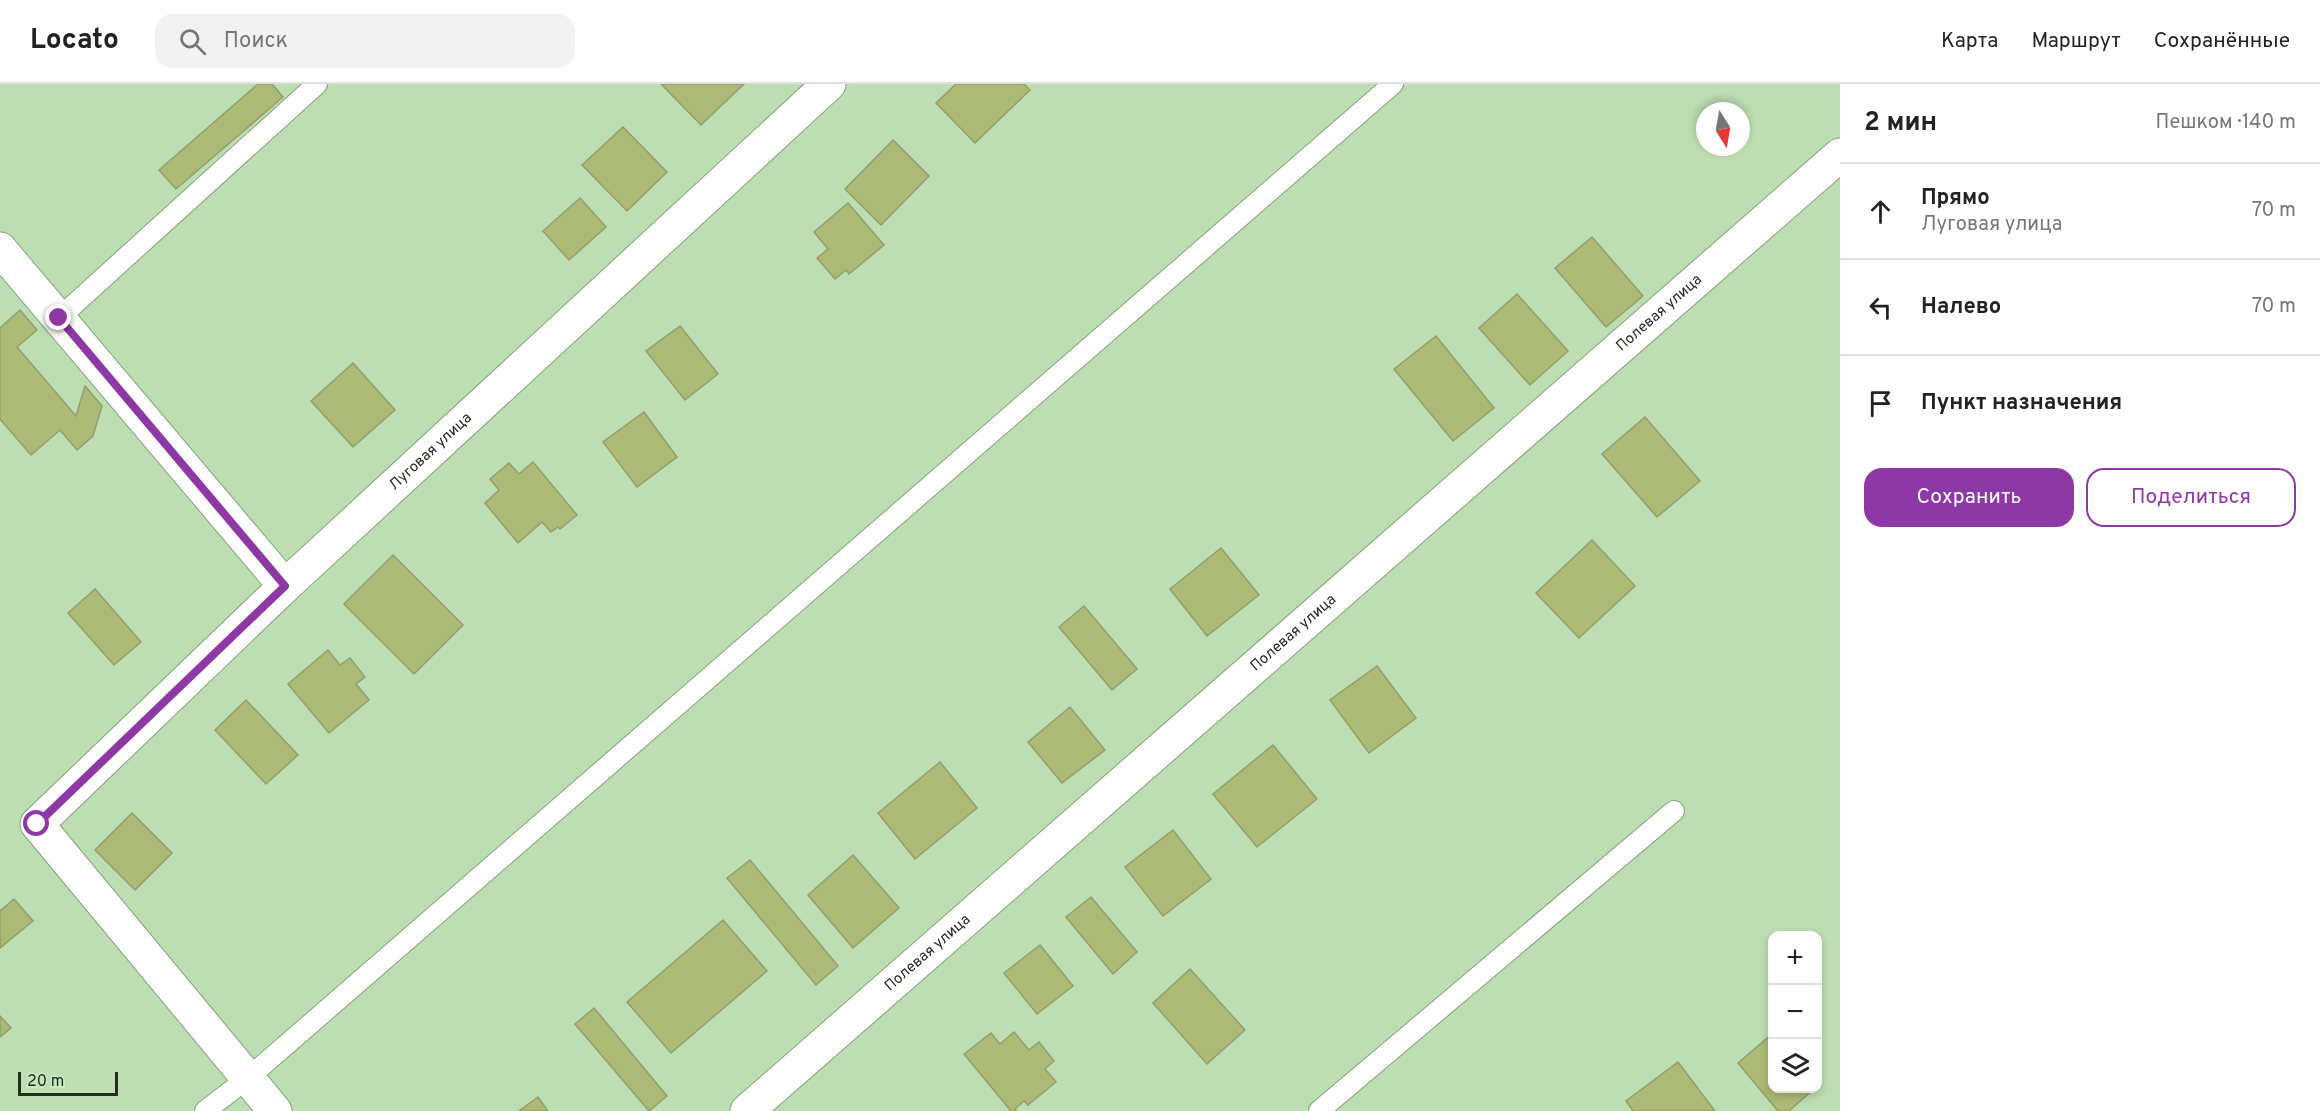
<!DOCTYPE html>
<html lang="ru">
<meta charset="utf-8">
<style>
body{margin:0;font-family:Overpass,sans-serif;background:#f2f2f2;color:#222}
.controls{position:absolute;right:18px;bottom:18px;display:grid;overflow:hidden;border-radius:12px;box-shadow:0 3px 9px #0003}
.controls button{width:54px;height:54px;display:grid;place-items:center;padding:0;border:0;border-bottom:2px solid #e0e0e0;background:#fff;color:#222;font:30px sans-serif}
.compass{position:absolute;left:1696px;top:18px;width:54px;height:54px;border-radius:50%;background:#fff;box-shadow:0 3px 9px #0003;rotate:169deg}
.scale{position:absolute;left:18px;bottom:15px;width:100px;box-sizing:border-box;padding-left:6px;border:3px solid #212d1d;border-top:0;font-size:16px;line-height:21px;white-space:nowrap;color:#212d1d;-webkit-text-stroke:4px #c9eabf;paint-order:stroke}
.stop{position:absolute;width:18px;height:18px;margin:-14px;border:4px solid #8d38a5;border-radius:50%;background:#fff}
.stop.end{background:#8d38a5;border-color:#fff;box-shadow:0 2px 6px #0008}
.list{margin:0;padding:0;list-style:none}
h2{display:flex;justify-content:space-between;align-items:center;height:78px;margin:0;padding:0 24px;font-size:26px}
h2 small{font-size:20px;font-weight:400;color:#767676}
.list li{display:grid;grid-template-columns:39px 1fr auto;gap:18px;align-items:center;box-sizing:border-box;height:96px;padding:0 24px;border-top:2px solid #e0e0e0}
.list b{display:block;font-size:22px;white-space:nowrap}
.list p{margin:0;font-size:20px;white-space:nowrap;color:#767676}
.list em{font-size:20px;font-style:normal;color:#767676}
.actions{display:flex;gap:12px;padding:18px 24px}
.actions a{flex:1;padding:14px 0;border:2px solid #8d38a5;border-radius:18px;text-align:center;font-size:21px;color:#8d38a5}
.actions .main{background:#8d38a5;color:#fff}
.icon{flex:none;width:33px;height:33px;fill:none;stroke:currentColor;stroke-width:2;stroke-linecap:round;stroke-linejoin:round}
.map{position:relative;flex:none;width:1840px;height:1027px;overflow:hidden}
header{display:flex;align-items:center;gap:36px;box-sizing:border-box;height:84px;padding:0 30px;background:#fff;border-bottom:2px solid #e0e0e0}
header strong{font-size:28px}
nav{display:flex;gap:33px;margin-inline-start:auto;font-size:21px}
.search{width:420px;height:54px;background:#f2f2f2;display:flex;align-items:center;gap:15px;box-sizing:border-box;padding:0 21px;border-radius:18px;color:#767676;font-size:22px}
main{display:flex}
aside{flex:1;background:#fff}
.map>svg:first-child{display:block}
</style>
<header>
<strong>Locato</strong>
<div class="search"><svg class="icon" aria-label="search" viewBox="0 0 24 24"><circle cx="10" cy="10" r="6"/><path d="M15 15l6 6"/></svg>Поиск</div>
<nav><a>Карта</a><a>Маршрут</a><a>Сохранённые</a></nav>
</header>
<main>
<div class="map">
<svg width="1840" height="1027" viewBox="0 0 1840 1027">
<rect width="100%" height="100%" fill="#bdddb2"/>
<g fill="#acba75" stroke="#939e6e" stroke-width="1.5">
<path d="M258 0H272L283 13 176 105 159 86Z"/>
<path d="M661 0H744L701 41Z"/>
<path d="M956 0H1024L1030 6 975 59 936 19Z"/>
<path d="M623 43 667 88 627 127 582 81Z"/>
<path d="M893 56 929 92 881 141 845 105Z"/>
<path d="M580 114 606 143 569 176 543 147Z"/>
<path d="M848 119 884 161 849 190 846 186 835 195 817 174 828 165 814 148Z"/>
<path d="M1592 153 1643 212 1606 243 1555 184Z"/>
<path d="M1517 210 1568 267 1530 301 1479 244Z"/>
<path d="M20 226 37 246 17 263 76 332 85 302 102 322 93 352 77 366 60 346 31 371 0 335V244Z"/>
<path d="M680 242 718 290 685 316 646 267Z"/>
<path d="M1436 252 1494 324 1453 357 1394 285Z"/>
<path d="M353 279 395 326 353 363 311 317Z"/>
<path d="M644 328 677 373 637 403 603 358Z"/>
<path d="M1645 333 1700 397 1657 433 1602 370Z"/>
<path d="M533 378 577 431 560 445 558 443 551 448 542 438 518 459 485 419 499 406 490 395 509 379 519 390Z"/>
<path d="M1592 456 1635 502 1579 554 1536 509Z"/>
<path d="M1221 464 1259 511 1207 552 1170 505Z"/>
<path d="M393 471 463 541 414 590 344 520Z"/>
<path d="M95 505 141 558 114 581 68 529Z"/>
<path d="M1084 522 1137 585 1112 606 1059 543Z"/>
<path d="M328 566 340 581 350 574 365 593 356 600 369 616 329 649 288 600Z"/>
<path d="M1377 582 1416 634 1369 669 1330 616Z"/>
<path d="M246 616 298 671 266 700 215 646Z"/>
<path d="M1070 623 1105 666 1062 699 1028 658Z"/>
<path d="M1273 661 1317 715 1257 763 1213 710Z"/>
<path d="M940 678 977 724 915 775 878 729Z"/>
<path d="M132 729 172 769 135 806 95 766Z"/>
<path d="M1173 746 1211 795 1163 832 1125 783Z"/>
<path d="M853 771 899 824 853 864 808 811Z"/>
<path d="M750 776 838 882 816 901 727 794Z"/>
<path d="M1091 813 1137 868 1113 890 1066 833Z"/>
<path d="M14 815 33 837 0 864V827Z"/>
<path d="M723 836 767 887 671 969 627 918Z"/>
<path d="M1040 861 1073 902 1037 930 1004 889Z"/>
<path d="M1190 885 1245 946 1207 980 1153 919Z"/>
<path d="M594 924 667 1012 649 1027 575 940Z"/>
<path d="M0 932 11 944 0 953Z"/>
<path d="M1014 948 1029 966 1039 958 1054 977 1045 985 1056 998 1028 1021 1024 1017 1015 1025 1017 1027H1011L964 970 991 949 1000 960Z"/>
<path d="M1772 950V1004H1815L1789 1027H1778L1738 979Z"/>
<path d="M1678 978 1715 1027H1633L1626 1017Z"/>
<path d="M538 1013 548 1027H519Z"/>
</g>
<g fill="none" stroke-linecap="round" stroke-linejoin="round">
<defs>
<g id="service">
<path d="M59 234 317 0"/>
<path d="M205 1027 248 994 1393 0"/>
<path d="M1319 1027 1674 727"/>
</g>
<g id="minor">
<path id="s1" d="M285 502 829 0"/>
<path id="s2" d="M747 1027 1840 71"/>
</g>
<path id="tertiary" d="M0 165 285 502 37 740 275 1027"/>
</defs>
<use href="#service" stroke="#83a179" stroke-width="22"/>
<use href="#minor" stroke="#83a179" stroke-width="35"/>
<use href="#tertiary" stroke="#83a179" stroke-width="35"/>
<use href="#service" stroke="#fff" stroke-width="20"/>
<use href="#minor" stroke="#fff" stroke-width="33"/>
<use href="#tertiary" stroke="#fff" stroke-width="33"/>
</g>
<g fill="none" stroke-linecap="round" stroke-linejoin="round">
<path stroke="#8d38a5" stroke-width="8" d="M37 740 285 502 59 234"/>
</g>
<g text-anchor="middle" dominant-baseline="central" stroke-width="4.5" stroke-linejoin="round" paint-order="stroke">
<g font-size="15" fill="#212d1d" stroke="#c9eabf">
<text stroke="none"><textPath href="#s2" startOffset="1212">Полевая улица</textPath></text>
<text stroke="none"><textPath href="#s1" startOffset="198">Луговая улица</textPath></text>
<text stroke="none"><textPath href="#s2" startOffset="726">Полевая улица</textPath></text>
<text stroke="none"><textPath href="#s2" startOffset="240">Полевая улица</textPath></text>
</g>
</g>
</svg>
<div class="controls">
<button>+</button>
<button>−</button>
<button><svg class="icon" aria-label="layers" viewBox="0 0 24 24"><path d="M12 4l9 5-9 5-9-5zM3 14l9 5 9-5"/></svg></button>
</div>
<svg class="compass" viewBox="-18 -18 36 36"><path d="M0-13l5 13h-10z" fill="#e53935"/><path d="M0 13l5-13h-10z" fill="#767676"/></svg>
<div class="scale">20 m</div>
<div class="stop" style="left:37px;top:740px"></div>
<div class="stop end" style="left:59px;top:234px"></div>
</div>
<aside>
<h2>2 мин<small>Пешком · 140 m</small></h2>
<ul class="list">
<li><svg class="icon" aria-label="ahead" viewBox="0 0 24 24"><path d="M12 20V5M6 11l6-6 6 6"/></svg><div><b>Прямо</b><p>Луговая улица</p></div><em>70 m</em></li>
<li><svg class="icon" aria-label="left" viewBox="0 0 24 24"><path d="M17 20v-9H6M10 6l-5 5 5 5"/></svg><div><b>Налево</b></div><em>70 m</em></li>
<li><svg class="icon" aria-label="arrive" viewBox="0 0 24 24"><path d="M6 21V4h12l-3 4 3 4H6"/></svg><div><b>Пункт назначения</b></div></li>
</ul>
<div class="actions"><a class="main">Сохранить</a><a>Поделиться</a></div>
</aside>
</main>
